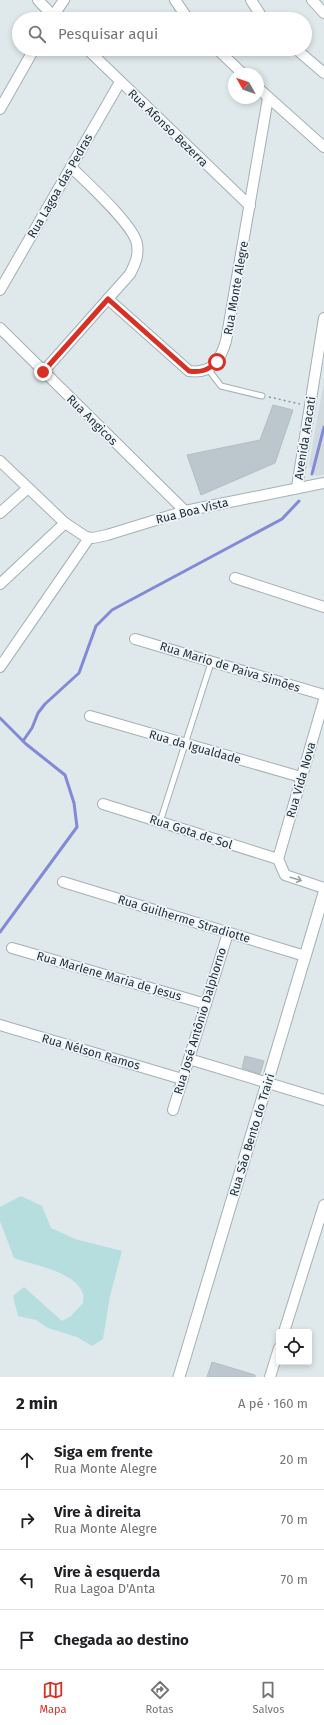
<!DOCTYPE html>
<html lang="pt">
<meta charset="utf-8">
<style>
body{margin:0;font-family:"Fira Sans",sans-serif;background:#f6f6f6;color:#202124}
.controls{position:absolute;right:12px;bottom:12px;display:grid;overflow:hidden;border-radius:4px;box-shadow:0 2px 6px #0003}
.controls button{width:36px;height:36px;display:grid;place-items:center;padding:0;border:0;border-bottom:1px solid #e0e0e0;background:#fff;color:#202124;font:20px sans-serif}
.compass{position:absolute;left:228px;top:68px;width:36px;height:36px;border-radius:50%;background:#fff;box-shadow:0 2px 6px #0003;rotate:310deg}
.stop{position:absolute;width:12px;height:12px;margin:-9px;border:3px solid #d93025;border-radius:50%;background:#fff}
.stop.end{background:#d93025;border-color:#fff;box-shadow:0 1px 4px #0008}
.list{margin:0;padding:0;list-style:none}
h2{display:flex;justify-content:space-between;align-items:center;height:52px;margin:0;padding:0 16px;font-size:17px}
h2 small{font-size:13px;font-weight:400;color:#757577}
.list li{display:grid;grid-template-columns:26px 1fr auto;gap:12px;align-items:center;box-sizing:border-box;height:60px;padding:0 16px;border-top:1px solid #e0e0e0}
.list b{display:block;font-size:15px;white-space:nowrap}
.list p{margin:0;font-size:13px;white-space:nowrap;color:#757577}
.list em{font-size:13px;font-style:normal;color:#757577}
.icon{flex:none;width:22px;height:22px;fill:none;stroke:currentColor;stroke-width:2;stroke-linecap:round;stroke-linejoin:round}
.map{position:relative;flex:none;width:324px;height:1377px;overflow:hidden}
.search{position:absolute;background:#fff;box-shadow:0 2px 6px #0003;left:12px;right:12px;top:12px;height:44px;display:flex;align-items:center;gap:10px;box-sizing:border-box;padding:0 14px;border-radius:22px;color:#757577;font-size:15px}
.sheet{height:292px;background:#fff}
nav{display:flex;justify-content:space-around;align-items:center;box-sizing:border-box;height:56px;border-top:1px solid #e0e0e0;background:#fff;font-size:11px;color:#757577}
nav a{display:grid;justify-items:center;gap:2px}
nav .on{color:#d93025}
.map>svg:first-child{display:block}
</style>
<div class="map">
<svg width="324" height="1377" viewBox="0 0 324 1377">
<rect width="100%" height="100%" fill="#dfe8eb"/>
<path fill="#d0dadf" d="M324 381V474L316 476 309 465Z"/>
<path fill="#b6dede" d="M21 1196 42 1206 51 1228 75 1239 122 1251 110 1296 103 1339 92 1346 77 1337 48 1328 36 1320 18 1316 13 1296 24 1287 62 1321 71 1316 83 1303C83 1300 84 1296 83 1294 77 1272 33 1265 14 1258L0 1221V1207Z"/>
<g fill="none" stroke-linecap="round" stroke-linejoin="round">
<g stroke="#838ad5" stroke-width="3">
<path d="M312 474 324 427"/>
<path d="M0 718 26 744 65 775 74 803 77 827 0 932"/>
<path d="M23 741 32 728 38 713 45 704 79 673 96 626 112 610 282 519 299 501"/>
</g>
</g>
<g fill="#bbc7cc" stroke="#b1bfc5">
<path d="M273 405 293 410 275 463 201 495 187 455 260 440Z"/>
<path d="M245 1056 264 1061 260 1074 242 1068Z"/>
<path d="M212 1362 255 1375V1377H207Z"/>
</g>
<g fill="none" stroke-linecap="round" stroke-linejoin="round">
<defs>
<g id="service">
<path d="M208 369 221 386 262 396"/>
<path d="M160 822 211 663"/>
</g>
<g id="minor">
<path d="M38 0 56 19"/>
<path d="M175 0 188 19"/>
<path d="M251 0 263 19"/>
<path d="M312 0 324 13"/>
<path d="M51 19 64 0"/>
<path d="M87 49 250 206"/>
<path d="M217 49 243 74"/>
<path d="M296 49 324 73"/>
<path d="M258 88 324 147"/>
<path d="M0 109 34 49"/>
<path d="M0 290 120 82"/>
<path d="M108 299 189 371C212 374 220 361 226 341L268 98"/>
<path d="M0 328 185 511"/>
<path d="M43 372 130 274C135 264 139 256 137 244 134 225 86 182 71 167"/>
<path d="M0 461 65 523 86 537 93 538 107 535 185 511 324 483"/>
<path d="M297 487 324 318"/>
<path d="M0 513 28 488"/>
<path d="M235 578 324 607"/>
<path d="M0 584 65 523"/>
<path d="M135 639 324 695"/>
<path d="M0 667 89 538"/>
<path d="M90 716 301 777"/>
<path d="M103 804 278 859"/>
<path d="M278 859 324 700"/>
<path d="M278 859 285 875 324 888"/>
<path d="M63 882 305 956"/>
<path d="M12 948 206 1004"/>
<path d="M0 1025 182 1079"/>
<path d="M189 1059 324 1100"/>
<path d="M173 1110 228 933"/>
<path d="M284 1332 324 1205"/>
<path d="M270 1377 279 1348"/>
</g>
<path id="tertiary" d="M179 1377 324 893"/>
</defs>
<use href="#service" stroke="#a5b0b6" stroke-width="7"/>
<use href="#minor" stroke="#a5b0b6" stroke-width="12"/>
<use href="#tertiary" stroke="#a5b0b6" stroke-width="13"/>
<path stroke="#7d9ab1" stroke-width="1.5" stroke-dasharray="2 3" stroke-linecap="butt" d="M269 397 300 404"/>
<use href="#service" stroke="#fff" stroke-width="5"/>
<use href="#minor" stroke="#fff" stroke-width="10"/>
<use href="#tertiary" stroke="#fff" stroke-width="11"/>
</g>
<defs><path id="oneway-shaft" d="M-6 0H5M1.5-3L5.5 0L1.5 3" fill="none" stroke-width="1.6" stroke-linecap="round" stroke-linejoin="round"/></defs>
<use stroke="#9aa1a7" href="#oneway-shaft" transform="translate(296 879) rotate(17)"/>
<g fill="none" stroke-linecap="round" stroke-linejoin="round">
<path stroke="#d93025" stroke-width="5" d="M43 372 108 299 189 371C201 373 208 370 217 362"/>
</g>
<g text-anchor="middle" dominant-baseline="central" stroke-width="3.5" stroke-linejoin="round" paint-order="stroke">
<g font-size="12" fill="#1f2e3c" stroke="#f0f6f8">
<text transform="translate(168 128) rotate(44)">Rua Afonso Bezerra</text>
<text transform="translate(60 186) rotate(-60)">Rua Lagoa das Pedras</text>
<text transform="translate(236 288) rotate(-80)">Rua Monte Alegre</text>
<text transform="translate(92 420) rotate(45)">Rua Angicos</text>
<text transform="translate(305 438) rotate(-81)">Avenida Aracati</text>
<text transform="translate(192 511) rotate(-14)">Rua Boa Vista</text>
<text transform="translate(230 667) rotate(17)">Rua Mario de Paiva Simões</text>
<text transform="translate(195 747) rotate(16)">Rua da Igualdade</text>
<text transform="translate(301 780) rotate(-74)">Rua Vida Nova</text>
<text transform="translate(191 832) rotate(18)">Rua Gota de Sol</text>
<text transform="translate(184 919) rotate(17)">Rua Guilherme Stradiotte</text>
<text transform="translate(109 976) rotate(16)">Rua Marlene Maria de Jesus</text>
<text transform="translate(200 1021) rotate(-73)">Rua José Antônio Dalphorno</text>
<text transform="translate(91 1052) rotate(16)">Rua Nélson Ramos</text>
<text transform="translate(252 1135) rotate(-73)">Rua São Bento do Trairi</text>
</g>
</g>
</svg>
<div class="controls">
<button><svg class="icon" aria-label="locate" viewBox="0 0 24 24"><circle cx="12" cy="12" r="6"/><path d="M12 2v4M12 18v4M2 12h4M18 12h4"/></svg></button>
</div>
<svg class="compass" viewBox="-18 -18 36 36"><path d="M0-13l5 13h-10z" fill="#e53935"/><path d="M0 13l5-13h-10z" fill="#757577"/></svg>
<div class="stop" style="left:217px;top:362px"></div>
<div class="stop end" style="left:43px;top:372px"></div>
<div class="search"><svg class="icon" aria-label="search" viewBox="0 0 24 24"><circle cx="10" cy="10" r="6"/><path d="M15 15l6 6"/></svg>Pesquisar aqui</div>
</div>
<section class="sheet">
<h2>2 min<small>A pé · 160 m</small></h2>
<ul class="list">
<li><svg class="icon" aria-label="ahead" viewBox="0 0 24 24"><path d="M12 20V5M6 11l6-6 6 6"/></svg><div><b>Siga em frente</b><p>Rua Monte Alegre</p></div><em>20 m</em></li>
<li><svg class="icon" aria-label="right" viewBox="0 0 24 24"><path d="M7 20v-9h11M14 6l5 5-5 5"/></svg><div><b>Vire à direita</b><p>Rua Monte Alegre</p></div><em>70 m</em></li>
<li><svg class="icon" aria-label="left" viewBox="0 0 24 24"><path d="M17 20v-9H6M10 6l-5 5 5 5"/></svg><div><b>Vire à esquerda</b><p>Rua Lagoa D'Anta</p></div><em>70 m</em></li>
<li><svg class="icon" aria-label="arrive" viewBox="0 0 24 24"><path d="M6 21V4h12l-3 4 3 4H6"/></svg><div><b>Chegada ao destino</b></div></li>
</ul>
</section>
<nav>
<a class="on"><svg class="icon" aria-label="map" viewBox="0 0 24 24"><path d="M3 6l6-2 6 2 6-2v14l-6 2-6-2-6 2zM9 4v14M15 6v14"/></svg>Mapa</a>
<a><svg class="icon" aria-label="directions" viewBox="0 0 24 24"><path d="M12 3l9 9-9 9-9-9zM9 14v-3h6M13 9l2 2-2 2"/></svg>Rotas</a>
<a><svg class="icon" aria-label="saved" viewBox="0 0 24 24"><path d="M7 4h10v16l-5-4-5 4z"/></svg>Salvos</a>
</nav>
